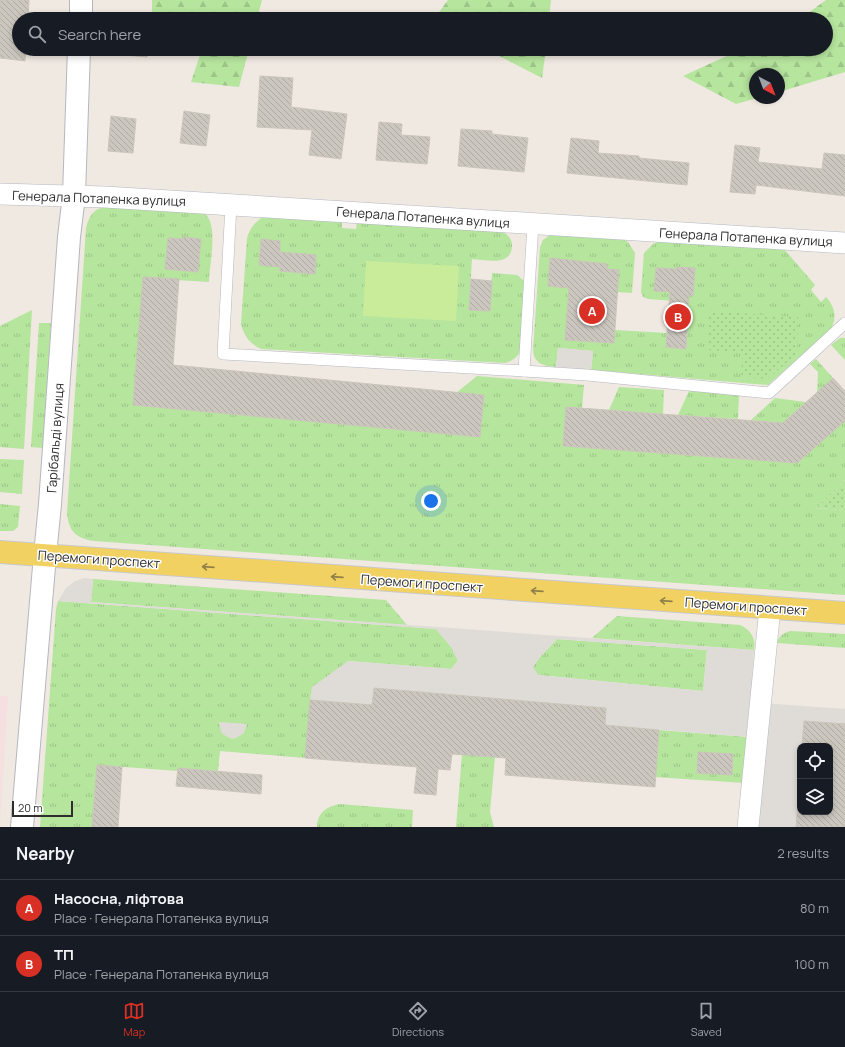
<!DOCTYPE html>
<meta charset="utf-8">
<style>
body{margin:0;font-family:Manrope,sans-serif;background:#242831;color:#f1f3f6}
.controls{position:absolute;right:12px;bottom:12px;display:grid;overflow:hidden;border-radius:8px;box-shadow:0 2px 6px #0003}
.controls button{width:36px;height:36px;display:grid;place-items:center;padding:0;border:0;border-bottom:1px solid #363941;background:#171b24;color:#f1f3f6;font:20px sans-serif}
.compass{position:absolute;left:749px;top:68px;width:36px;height:36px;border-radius:50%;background:#171b24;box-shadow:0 2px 6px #0003;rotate:138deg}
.scale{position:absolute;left:12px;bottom:10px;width:61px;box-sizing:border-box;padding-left:4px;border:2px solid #2e2e2e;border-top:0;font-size:11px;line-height:14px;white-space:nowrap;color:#2e2e2e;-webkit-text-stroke:3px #fff;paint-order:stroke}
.you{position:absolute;left:431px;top:501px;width:14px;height:14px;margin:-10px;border:3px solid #fff;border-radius:50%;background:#1a73e8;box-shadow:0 0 0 6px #1a73e833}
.badge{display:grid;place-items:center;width:26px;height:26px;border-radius:50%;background:#d93025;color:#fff;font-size:13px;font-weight:700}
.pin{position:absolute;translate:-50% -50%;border:2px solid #fff;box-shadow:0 1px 4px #0006}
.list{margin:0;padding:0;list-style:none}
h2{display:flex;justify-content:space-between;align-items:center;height:52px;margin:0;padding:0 16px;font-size:17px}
h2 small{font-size:13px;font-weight:400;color:#9ea1a6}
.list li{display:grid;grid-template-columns:26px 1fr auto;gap:12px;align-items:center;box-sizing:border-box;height:56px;padding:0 16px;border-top:1px solid #363941}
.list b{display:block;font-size:15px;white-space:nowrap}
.list p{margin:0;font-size:13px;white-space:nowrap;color:#9ea1a6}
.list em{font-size:13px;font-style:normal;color:#9ea1a6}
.icon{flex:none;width:22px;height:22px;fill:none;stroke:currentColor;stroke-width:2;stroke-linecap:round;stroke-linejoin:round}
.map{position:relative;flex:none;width:845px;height:827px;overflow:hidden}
.search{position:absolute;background:#171b24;box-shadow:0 2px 6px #0003;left:12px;right:12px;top:12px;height:44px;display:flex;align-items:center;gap:10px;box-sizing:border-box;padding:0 14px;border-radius:22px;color:#9ea1a6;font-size:15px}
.sheet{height:164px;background:#171b24}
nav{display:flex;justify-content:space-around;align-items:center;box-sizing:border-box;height:56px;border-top:1px solid #363941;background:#171b24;font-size:11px;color:#9ea1a6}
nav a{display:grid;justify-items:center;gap:2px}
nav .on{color:#d93025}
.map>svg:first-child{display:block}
</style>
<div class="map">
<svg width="845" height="827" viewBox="0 0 845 827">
<defs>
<pattern id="grass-tufts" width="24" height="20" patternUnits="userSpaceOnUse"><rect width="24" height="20" fill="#b6e59e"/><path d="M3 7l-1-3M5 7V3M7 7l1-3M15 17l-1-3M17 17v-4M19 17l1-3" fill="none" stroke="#9dc588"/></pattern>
<pattern id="forest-firs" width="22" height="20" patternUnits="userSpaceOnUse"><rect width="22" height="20" fill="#b6e59e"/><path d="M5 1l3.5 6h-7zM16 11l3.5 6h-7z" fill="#9dc588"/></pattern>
<pattern id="park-dots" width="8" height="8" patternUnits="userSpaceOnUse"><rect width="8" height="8" fill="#b6e59e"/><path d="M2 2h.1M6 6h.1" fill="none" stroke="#9dc588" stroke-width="1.8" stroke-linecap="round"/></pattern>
<pattern id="building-back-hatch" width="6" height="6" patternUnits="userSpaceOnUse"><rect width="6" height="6" fill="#cbc7bf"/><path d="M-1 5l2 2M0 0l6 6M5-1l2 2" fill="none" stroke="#afaba4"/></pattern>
</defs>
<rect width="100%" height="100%" fill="#efe9e1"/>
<path fill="#f5dfe0" d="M0 696H8L0 823Z"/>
<g fill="url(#grass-tufts)">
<path d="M110 204 196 210C199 211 202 212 205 214 219 225 209 266 209 282L143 278 133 405 480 437 484 395 456 393 477 376 584 385 582 408 566 407 563 446 797 463 845 421V480L816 508 845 510V595L94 541C76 538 69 532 67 513L86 228C90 213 95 209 110 204Z"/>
<path d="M263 217 342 220V228L356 229 357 221 501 231C507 234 512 238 512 245 512 267 487 260 472 259L469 309 490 310 492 273 517 275 524 281 521 349C518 357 513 361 505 363L261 349C249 343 244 336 241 324L247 238C250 228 254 223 263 217Z"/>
<path d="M550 235 623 239 628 242 635 253 632 293 569 289 566 340 614 343 615 330 667 333 666 347 686 349 689 302 648 299 643 297 641 292 644 253 653 244 659 241 784 249 815 285 811 290 821 302 826 297C835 307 837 317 831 329L768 385 591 370 593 351 558 348 556 367C544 366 534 364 533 350L540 247 543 240Z"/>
<path d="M32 310 24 449 0 447V326Z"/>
<path d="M39 323H51L43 448 31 447Z"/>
<path d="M840 338H845V360L831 345Z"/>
<path d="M816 359 833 378 817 393 818 372 810 364Z"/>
<path d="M619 387 664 390 663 414 609 410Z"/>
<path d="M689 391 739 394 738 419 678 415Z"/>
<path d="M775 398 806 402 783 423 751 420Z"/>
<path d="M0 459 24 460 22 494 0 492Z"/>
<path d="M0 504 20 506 18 527 13 531H0Z"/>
<path d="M93 579 386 600 407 625 91 602Z"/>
<path d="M58 601 436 629 452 648 458 661 451 669 348 661 305 758 220 751 218 771 178 768V771L97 765 92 827H40L56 609Z"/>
<path d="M617 616 740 625C751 630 756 638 754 650L592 638Z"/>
<path d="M791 631 845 634V648L777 643C778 636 785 632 791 631Z"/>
<path d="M557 639 707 650 703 691 538 675 532 667 540 657Z"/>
<path d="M659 730 748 737 744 783 655 777Z"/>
<path d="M462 754 495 757 490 812 494 827H456Z"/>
<path d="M340 804 413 810 412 827H317C317 813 327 806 340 804Z"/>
</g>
<g fill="url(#forest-firs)">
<path d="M152 0H262L257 19H152Z"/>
<path d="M448 0H551L549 19H434Z"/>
<path d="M826 0H845V72L779 92V74H755V98H757L736 104 683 76 742 49H826V19H800Z"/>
<path d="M202 49H249L239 87 191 82Z"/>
<path d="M486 49H546L542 78Z"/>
</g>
<g fill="url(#park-dots)">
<path d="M709 311 798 317 797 353 768 379 741 376 743 352 707 350Z"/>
<path d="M845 480V510L816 508Z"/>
</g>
<path fill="#c9ec9a" d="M366 261 459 266 456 321 363 316Z"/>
<g fill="#dfdcd8" fill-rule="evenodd">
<path d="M558 348 593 351 591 370 556 367Z"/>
<path d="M85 578 93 579 91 602 754 650 748 737 604 725 606 708 374 688 372 705 310 700 312 687 348 661 451 669 458 661 452 648 436 629 58 601 66 588 75 581ZM557 639 707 650 703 691 538 675 533 667 540 657Z"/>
<path d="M761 703 845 709V724L802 746H800V774L796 827H749Z"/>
<path d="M219 722 247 724 244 733 236 738 232 739 224 735 221 732Z"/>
</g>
<g fill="url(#building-back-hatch)" stroke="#cbc5ba">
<path d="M0 0H29L28 19H19V49H26L25 61 0 58Z"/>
<path d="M114 49H148L147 57 114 54Z"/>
<path d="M260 76 293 78 291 107 347 114 341 159 309 155 312 130 257 127Z"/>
<path d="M184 111 210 115 206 146 180 143Z"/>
<path d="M111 116 136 119 133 153 108 151Z"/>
<path d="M379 122 402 124 401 135 430 137 427 164 376 160Z"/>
<path d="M461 129 492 131V134L528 138 524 172 458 166Z"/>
<path d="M571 138 599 141 598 153 639 156V158L689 163 687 185 567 173Z"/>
<path d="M735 145 760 148 758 162 822 169 824 153 845 155V196L756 185 755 194 730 192Z"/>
<path d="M182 237 201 239 198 272 165 269 168 238 182 239Z"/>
<path d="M261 239 280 241V252L316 255 315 274 280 271V267L259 265Z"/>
<path d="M550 258 607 264V269L619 270 614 343 565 340 569 288 548 286Z"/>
<path d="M677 267 695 268 693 296 689 295 686 349 666 347 670 292 654 291 656 268 677 269Z"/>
<path d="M143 277 179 279 173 365 484 395 480 437 133 405Z"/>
<path d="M471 279 492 281 490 311 469 310Z"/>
<path d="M833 378 845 391V421L797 463 563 446 566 407 783 423Z"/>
<path d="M374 688 606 708 605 725 659 730 655 787 505 775 506 758 452 754 450 770 438 769 436 795 414 793 417 767 305 758 310 700 372 705Z"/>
<path d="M804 721 845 724V827H796L800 776V812H830V746H802Z"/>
<path d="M698 752 733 754 732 775 697 773Z"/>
<path d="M97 765 122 767 118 827H92Z"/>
<path d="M178 768 262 775 261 794 176 786Z"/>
</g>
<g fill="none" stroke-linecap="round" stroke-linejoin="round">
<defs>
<g id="service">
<path d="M231 205 223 354 524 371 587 375 769 393 845 323"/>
<path d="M524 371 533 224"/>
</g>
<g id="minor">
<path d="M0 194 105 197 845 243"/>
<path d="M748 827 770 608"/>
</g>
<g id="tertiary">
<path d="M81 19V0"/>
<path d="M45 555 50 504 69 237 74 195 79 49"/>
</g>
<path id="secondary" d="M22 827 45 555"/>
<path id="primary" d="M0 552 845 613"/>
</defs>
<use href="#service" stroke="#b4b7c1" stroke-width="12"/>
<use href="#minor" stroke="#b4b7c1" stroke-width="22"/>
<use href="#tertiary" stroke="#b4b7c1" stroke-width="24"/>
<use href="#secondary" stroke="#b4b7c1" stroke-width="24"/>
<use href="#primary" stroke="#c9c9c9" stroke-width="24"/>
<use href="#service" stroke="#fff" stroke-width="11"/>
<use href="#minor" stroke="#fff" stroke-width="21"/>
<use href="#tertiary" stroke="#fff" stroke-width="22"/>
<use href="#secondary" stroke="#fff" stroke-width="22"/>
<use href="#primary" stroke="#f2d163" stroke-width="22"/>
</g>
<defs><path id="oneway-shaft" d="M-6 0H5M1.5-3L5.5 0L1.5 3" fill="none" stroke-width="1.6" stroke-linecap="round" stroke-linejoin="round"/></defs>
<g stroke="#908048">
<use href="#oneway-shaft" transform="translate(208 567) rotate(-176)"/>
<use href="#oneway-shaft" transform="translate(337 577) rotate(-176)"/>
<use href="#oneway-shaft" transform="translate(537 591) rotate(-176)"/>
<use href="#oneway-shaft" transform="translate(666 601) rotate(-176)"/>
</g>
<g text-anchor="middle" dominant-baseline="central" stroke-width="3" stroke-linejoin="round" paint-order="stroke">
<g font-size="13" fill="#2e2e2e" stroke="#fff">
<text transform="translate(99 198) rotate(2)">Генерала Потапенка вулиця</text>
<text transform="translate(423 217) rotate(4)">Генерала Потапенка вулиця</text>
<text transform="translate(746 237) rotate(3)">Генерала Потапенка вулиця</text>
<text transform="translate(55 438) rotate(-86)">Гарібальді вулиця</text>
<text transform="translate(99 559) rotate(4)">Перемоги проспект</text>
<text transform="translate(422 583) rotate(4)">Перемоги проспект</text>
<text transform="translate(746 606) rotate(4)">Перемоги проспект</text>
</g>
</g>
</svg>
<div class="controls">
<button><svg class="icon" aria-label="locate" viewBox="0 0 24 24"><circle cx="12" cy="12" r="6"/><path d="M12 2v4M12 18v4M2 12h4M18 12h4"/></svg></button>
<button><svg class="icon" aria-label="layers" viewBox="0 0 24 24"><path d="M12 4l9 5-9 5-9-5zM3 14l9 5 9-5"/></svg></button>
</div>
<svg class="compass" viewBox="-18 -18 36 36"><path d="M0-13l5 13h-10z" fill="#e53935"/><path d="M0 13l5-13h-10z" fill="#9ea1a6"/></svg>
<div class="scale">20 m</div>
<div class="you"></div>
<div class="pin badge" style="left:592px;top:311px">A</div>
<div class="pin badge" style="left:678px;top:317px">B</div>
<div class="search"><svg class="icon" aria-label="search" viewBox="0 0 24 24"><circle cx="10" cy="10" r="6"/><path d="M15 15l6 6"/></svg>Search here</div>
</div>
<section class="sheet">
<h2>Nearby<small>2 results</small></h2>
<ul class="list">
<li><span class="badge">A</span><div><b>Насосна, ліфтова</b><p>Place · Генерала Потапенка вулиця</p></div><em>80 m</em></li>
<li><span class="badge">B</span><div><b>ТП</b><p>Place · Генерала Потапенка вулиця</p></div><em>100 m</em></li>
</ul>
</section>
<nav>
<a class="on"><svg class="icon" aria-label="map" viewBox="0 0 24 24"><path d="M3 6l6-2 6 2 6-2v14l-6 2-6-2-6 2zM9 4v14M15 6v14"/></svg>Map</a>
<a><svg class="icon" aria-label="directions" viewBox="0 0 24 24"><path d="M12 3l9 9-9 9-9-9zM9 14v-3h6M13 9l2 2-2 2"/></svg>Directions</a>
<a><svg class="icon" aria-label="saved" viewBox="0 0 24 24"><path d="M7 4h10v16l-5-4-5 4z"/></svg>Saved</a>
</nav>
